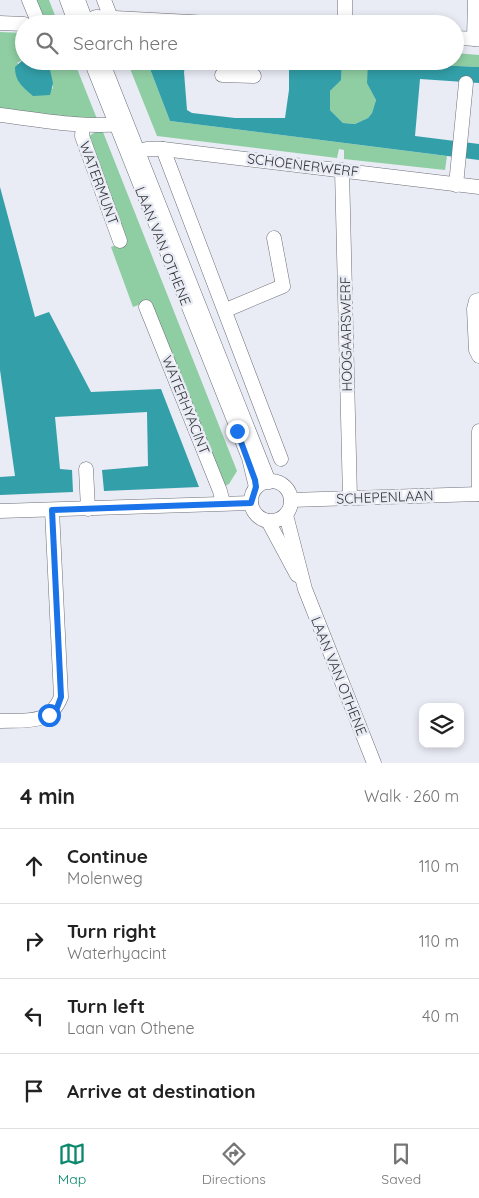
<!DOCTYPE html>
<meta charset="utf-8">
<style>
body{margin:0;font-family:Quicksand,sans-serif;background:#f2f2f2;color:#222}
.controls{position:absolute;right:15px;bottom:15px;display:grid;overflow:hidden;border-radius:10px;box-shadow:0 2px 8px #0003}
.controls button{width:45px;height:45px;display:grid;place-items:center;padding:0;border:0;border-bottom:1px solid #e0e0e0;background:#fff;color:#222;font:25px sans-serif}
.stop{position:absolute;width:15px;height:15px;margin:-11px;border:4px solid #1a73e8;border-radius:50%;background:#fff}
.stop.end{background:#1a73e8;border-color:#fff;box-shadow:0 1px 5px #0008}
.list{margin:0;padding:0;list-style:none}
h2{display:flex;justify-content:space-between;align-items:center;height:65px;margin:0;padding:0 20px;font-size:21px}
h2 small{font-size:16px;font-weight:400;color:#767676}
.list li{display:grid;grid-template-columns:32px 1fr auto;gap:15px;align-items:center;box-sizing:border-box;height:75px;padding:0 20px;border-top:1px solid #e0e0e0}
.list b{display:block;font-size:19px;white-space:nowrap}
.list p{margin:0;font-size:16px;white-space:nowrap;color:#767676}
.list em{font-size:16px;font-style:normal;color:#767676}
.icon{flex:none;width:28px;height:28px;fill:none;stroke:currentColor;stroke-width:2;stroke-linecap:round;stroke-linejoin:round}
.map{position:relative;flex:none;width:479px;height:763px;overflow:hidden}
.search{position:absolute;background:#fff;box-shadow:0 2px 8px #0003;left:15px;right:15px;top:15px;height:55px;display:flex;align-items:center;gap:12px;box-sizing:border-box;padding:0 18px;border-radius:28px;color:#767676;font-size:19px}
.sheet{height:365px;background:#fff}
nav{display:flex;justify-content:space-around;align-items:center;box-sizing:border-box;height:70px;border-top:1px solid #e0e0e0;background:#fff;font-size:14px;color:#767676}
nav a{display:grid;justify-items:center;gap:2px}
nav .on{color:#0c896c}
.map>svg:first-child{display:block}
</style>
<div class="map">
<svg width="479" height="763" viewBox="0 0 479 763">
<rect width="100%" height="100%" fill="#e9ebf5"/>
<g fill="#8fcea3">
<path d="M31 0H49L56 18 41 21Z"/>
<path d="M0 32 24 33V59L17 63 53 89 48 61H74L97 119 90 120 0 109Z"/>
<path d="M455 53 479 55V67L368 62V83L376 100 372 113 368 118 355 124 343 123 330 110V91L341 79 342 61H455Z"/>
<path d="M127 61H147L170 121 447 156 445 170 344 159V150L339 149 337 158 157 136Z"/>
<path d="M95 132H103L237 471 229 484 223 487 150 301 133 307 111 247 126 241 88 137Z"/>
</g>
<g fill="#329fa9">
<path d="M24 59V61H48L53 83 50 95 33 96C23 87 15 82 15 67Z"/>
<path d="M147 61H225L224 63 186 62 184 72 187 110 192 113 235 118H285L289 90V69L256 66V61H342L341 80 330 91V110L343 123 355 124 368 118 372 113 376 100 367 83 368 62 479 67V83L420 79 415 136 479 144V160L170 121Z"/>
<path d="M0 187 35 317 49 312 91 392 161 389 199 487 104 491 102 470 148 466 147 412 55 417 60 469 72 470 73 492 0 495V477L15 476 0 370Z"/>
</g>
<g fill="none" stroke-linecap="round" stroke-linejoin="round">
<defs>
<g id="minor">
<path d="M29 0 39 24"/>
<path d="M67 0 76 24"/>
<path d="M78 0 87 24"/>
<path d="M104 0 111 18"/>
<path d="M345 0V24"/>
<path d="M0 23 24 24"/>
<path d="M79 24 96 17 228 24"/>
<path d="M455 38 479 39"/>
<path d="M474 39 475 0"/>
<path d="M91 61 249 458 256 487"/>
<path d="M102 61 269 482"/>
<path d="M222 75 254 76"/>
<path d="M0 115C41 120 82 128 123 124"/>
<path d="M83 125 82 136 120 241"/>
<path d="M163 149 281 459"/>
<path d="M130 154 147 149H163L479 187"/>
<path d="M342 170 350 498"/>
<path d="M456 185 466 83"/>
<path d="M479 300 476 301 474 309 476 350 479 356"/>
<path d="M146 307 220 491 223 503"/>
<path d="M226 310 283 286 274 238"/>
<path d="M86 469 88 509"/>
<circle cx="271" cy="501" r="20"/>
<path d="M479 494V431"/>
<path d="M291 500 479 494"/>
<path d="M0 511 251 503"/>
<path d="M286 515 305 589 374 763"/>
<path d="M268 521 297 575"/>
<path d="M0 721C26 720 50 725 61 697L52 510"/>
</g>
</defs>
<use href="#minor" stroke="#6e7079" stroke-width="15"/>
<use href="#minor" stroke="#fff" stroke-width="14"/>
</g>
<g fill="none" stroke-linecap="round" stroke-linejoin="round">
<path stroke="#1a73e8" stroke-width="6" d="M49 715 57 708 61 697 52 510 251 503 256 487 255 480 237 431"/>
</g>
<g text-anchor="middle" dominant-baseline="central" stroke-width="5" stroke-linejoin="round" paint-order="stroke">
<g font-size="14" fill="#333438" stroke="#e9ebf5">
<text transform="translate(303 165) rotate(7)">SCHOENERWERF</text>
<text transform="translate(99 183) rotate(70)">WATERMUNT</text>
<text transform="translate(163 246) rotate(68)">LAAN VAN OTHENE</text>
<text transform="translate(346 334) rotate(-91)">HOOGAARSWERF</text>
<text transform="translate(186 405) rotate(68)">WATERHYACINT</text>
<text transform="translate(385 497) rotate(-2)">SCHEPENLAAN</text>
<text transform="translate(339 676) rotate(68)">LAAN VAN OTHENE</text>
</g>
</g>
</svg>
<div class="controls">
<button><svg class="icon" aria-label="layers" viewBox="0 0 24 24"><path d="M12 4l9 5-9 5-9-5zM3 14l9 5 9-5"/></svg></button>
</div>
<div class="stop" style="left:49px;top:715px"></div>
<div class="stop end" style="left:237px;top:431px"></div>
<div class="search"><svg class="icon" aria-label="search" viewBox="0 0 24 24"><circle cx="10" cy="10" r="6"/><path d="M15 15l6 6"/></svg>Search here</div>
</div>
<section class="sheet">
<h2>4 min<small>Walk · 260 m</small></h2>
<ul class="list">
<li><svg class="icon" aria-label="ahead" viewBox="0 0 24 24"><path d="M12 20V5M6 11l6-6 6 6"/></svg><div><b>Continue</b><p>Molenweg</p></div><em>110 m</em></li>
<li><svg class="icon" aria-label="right" viewBox="0 0 24 24"><path d="M7 20v-9h11M14 6l5 5-5 5"/></svg><div><b>Turn right</b><p>Waterhyacint</p></div><em>110 m</em></li>
<li><svg class="icon" aria-label="left" viewBox="0 0 24 24"><path d="M17 20v-9H6M10 6l-5 5 5 5"/></svg><div><b>Turn left</b><p>Laan van Othene</p></div><em>40 m</em></li>
<li><svg class="icon" aria-label="arrive" viewBox="0 0 24 24"><path d="M6 21V4h12l-3 4 3 4H6"/></svg><div><b>Arrive at destination</b></div></li>
</ul>
</section>
<nav>
<a class="on"><svg class="icon" aria-label="map" viewBox="0 0 24 24"><path d="M3 6l6-2 6 2 6-2v14l-6 2-6-2-6 2zM9 4v14M15 6v14"/></svg>Map</a>
<a><svg class="icon" aria-label="directions" viewBox="0 0 24 24"><path d="M12 3l9 9-9 9-9-9zM9 14v-3h6M13 9l2 2-2 2"/></svg>Directions</a>
<a><svg class="icon" aria-label="saved" viewBox="0 0 24 24"><path d="M7 4h10v16l-5-4-5 4z"/></svg>Saved</a>
</nav>
